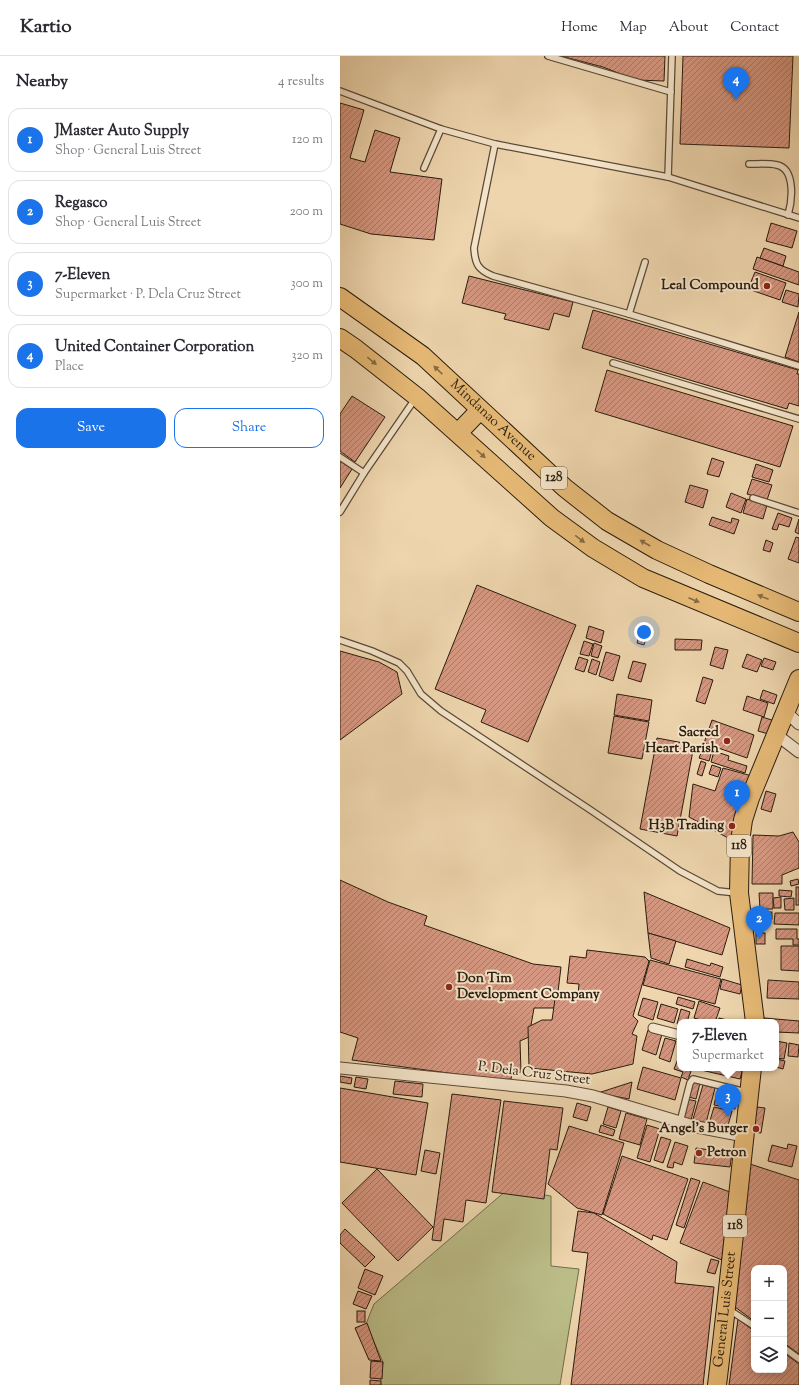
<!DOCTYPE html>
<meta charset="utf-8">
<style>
body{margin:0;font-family:"Sorts Mill Goudy",serif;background:#f7f7f7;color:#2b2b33}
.controls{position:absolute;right:12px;bottom:12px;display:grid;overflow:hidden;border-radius:8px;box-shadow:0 2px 10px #0003}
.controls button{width:36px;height:36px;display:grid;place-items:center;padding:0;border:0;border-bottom:1px solid #e1e1e2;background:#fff;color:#2b2b33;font:20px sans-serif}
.you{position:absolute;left:304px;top:576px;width:14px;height:14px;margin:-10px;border:3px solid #fff;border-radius:50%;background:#1a73e8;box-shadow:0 0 0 6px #1a73e833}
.badge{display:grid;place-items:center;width:26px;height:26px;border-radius:50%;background:#1a73e8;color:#fff;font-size:13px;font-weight:700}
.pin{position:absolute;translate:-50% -33px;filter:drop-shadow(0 1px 2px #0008)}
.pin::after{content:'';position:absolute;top:21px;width:14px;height:12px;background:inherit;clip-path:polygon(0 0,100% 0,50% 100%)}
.popup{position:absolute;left:337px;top:963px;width:102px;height:52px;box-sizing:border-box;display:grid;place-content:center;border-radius:8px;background:#fff;filter:drop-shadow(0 1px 3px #0005);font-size:13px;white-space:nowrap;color:#7c7c81}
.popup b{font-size:15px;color:#2b2b33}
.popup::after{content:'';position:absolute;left:50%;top:100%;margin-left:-8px;border:8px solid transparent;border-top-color:#fff}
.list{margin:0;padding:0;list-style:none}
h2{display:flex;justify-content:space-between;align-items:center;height:52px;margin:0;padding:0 16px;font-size:17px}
h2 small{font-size:13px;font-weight:400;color:#7c7c81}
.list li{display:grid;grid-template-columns:26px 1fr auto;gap:12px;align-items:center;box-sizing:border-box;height:64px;margin:0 8px 8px;padding:0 8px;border:1px solid #e1e1e2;border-radius:12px}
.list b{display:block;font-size:15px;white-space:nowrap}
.list p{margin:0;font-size:13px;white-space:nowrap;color:#7c7c81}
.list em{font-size:13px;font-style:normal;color:#7c7c81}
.actions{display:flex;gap:8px;padding:12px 16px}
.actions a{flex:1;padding:9px 0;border:1px solid #1a73e8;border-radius:12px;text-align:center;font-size:14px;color:#1a73e8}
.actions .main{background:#1a73e8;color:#fff}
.icon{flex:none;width:22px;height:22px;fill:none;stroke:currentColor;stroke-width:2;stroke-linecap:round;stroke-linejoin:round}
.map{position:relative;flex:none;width:459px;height:1329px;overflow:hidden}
header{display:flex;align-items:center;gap:24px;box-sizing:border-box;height:56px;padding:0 20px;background:#fff;border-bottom:1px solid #e1e1e2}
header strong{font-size:19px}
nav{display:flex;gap:22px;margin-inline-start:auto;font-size:14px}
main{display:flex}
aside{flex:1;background:#fff}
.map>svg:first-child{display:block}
</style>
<header>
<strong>Kartio</strong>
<nav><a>Home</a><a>Map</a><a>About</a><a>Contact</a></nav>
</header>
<main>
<aside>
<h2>Nearby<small>4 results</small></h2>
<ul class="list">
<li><span class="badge">1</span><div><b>JMaster Auto Supply</b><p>Shop · General Luis Street</p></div><em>120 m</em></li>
<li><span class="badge">2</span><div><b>Regasco</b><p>Shop · General Luis Street</p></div><em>200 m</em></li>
<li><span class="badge">3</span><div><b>7-Eleven</b><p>Supermarket · P. Dela Cruz Street</p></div><em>300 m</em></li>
<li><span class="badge">4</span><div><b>United Container Corporation</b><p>Place</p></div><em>320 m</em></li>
</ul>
<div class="actions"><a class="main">Save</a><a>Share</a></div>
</aside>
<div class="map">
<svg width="459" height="1329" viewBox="0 0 459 1329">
<defs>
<pattern id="building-hatch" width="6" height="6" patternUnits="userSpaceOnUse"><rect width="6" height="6" fill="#d59781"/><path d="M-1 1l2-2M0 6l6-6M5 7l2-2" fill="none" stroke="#ad7a68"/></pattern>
</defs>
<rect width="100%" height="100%" fill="#eed5ad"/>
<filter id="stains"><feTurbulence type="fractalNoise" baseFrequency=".005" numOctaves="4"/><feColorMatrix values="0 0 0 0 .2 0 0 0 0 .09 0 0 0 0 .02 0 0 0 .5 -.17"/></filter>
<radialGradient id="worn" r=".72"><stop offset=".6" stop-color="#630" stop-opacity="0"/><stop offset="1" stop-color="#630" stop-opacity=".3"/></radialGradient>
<path fill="#bbbd88" stroke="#726c4b" d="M168 1133 211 1140V1210L239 1213 220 1329H40L43 1306 26 1268 34 1248Z"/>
<g fill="url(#building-hatch)" stroke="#291c0e">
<path d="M221 0H325L324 25 296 24 263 11Z"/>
<path d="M343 0H453L449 92 340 88Z"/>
<path d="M0 47 24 54 10 102 25 106 35 74 60 82 50 116 102 123 94 184 31 178 0 168Z"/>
<path d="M431 167 457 175 452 192 426 185Z"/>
<path d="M424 192 446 200 443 210 420 202Z"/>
<path d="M417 201 459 216V229L413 213Z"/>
<path d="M415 216 446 227 440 244 408 233Z"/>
<path d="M129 220 233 246 229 261 214 257 209 274 164 263 166 258 122 247Z"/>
<path d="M446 234 459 238 458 251 442 246Z"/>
<path d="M253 254 458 314 457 318H459V350L449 347 447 353 242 292Z"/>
<path d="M459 256V306L445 301Z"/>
<path d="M267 314 453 370 440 411 255 355Z"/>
<path d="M12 340 45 361 15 406 0 395V358Z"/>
<path d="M372 402 384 406 379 421 367 418Z"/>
<path d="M0 405 12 413 0 432Z"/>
<path d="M416 408 433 414 429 426 412 421Z"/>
<path d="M412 423 432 429 427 444 407 438Z"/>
<path d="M350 429 368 434 363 452 345 446Z"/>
<path d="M391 437 406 443 401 457 386 451Z"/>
<path d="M407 443 427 449 423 463 403 457Z"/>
<path d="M438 457 452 462 449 471 439 468 437 474 432 473Z"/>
<path d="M372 461 391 467 392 462 399 464 394 478 369 469Z"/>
<path d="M459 463V478L455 476Z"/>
<path d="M456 481 459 482V507L448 503Z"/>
<path d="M426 484 433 487 430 496 423 494Z"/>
<path d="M137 529 236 569 188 686 141 666 146 654 95 633Z"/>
<path d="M249 570 264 575 261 587 246 582Z"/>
<path d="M299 580 306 582 304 589 297 587Z"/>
<path d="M335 583 362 584 361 594H335Z"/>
<path d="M244 585 253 588 249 600 240 598Z"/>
<path d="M254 587 262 590 258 602 251 600Z"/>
<path d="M375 591 388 594 383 613 370 609Z"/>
<path d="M0 595 39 606 57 616 62 638 0 684Z"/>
<path d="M266 596 280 600 273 625 259 620Z"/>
<path d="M407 598 422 604 417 616 402 611Z"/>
<path d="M239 601 248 604 244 616 235 613Z"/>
<path d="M424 602 436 606 433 614 421 610Z"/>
<path d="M252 603 260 606 256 619 248 616Z"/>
<path d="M293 605 306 608 301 626 288 622Z"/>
<path d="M363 621 373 624 365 648 356 645Z"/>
<path d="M423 634 437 639 434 648 420 643Z"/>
<path d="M277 638 312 644 309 665 274 659Z"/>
<path d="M407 640 428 647 424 661 403 654Z"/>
<path d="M274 660 309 666 302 703 268 697Z"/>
<path d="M422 661 435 665 432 679 418 675Z"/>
<path d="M372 664 414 679 407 702 364 687Z"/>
<path d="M317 682 354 689 337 780 300 773Z"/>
<path d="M363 692 372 695 369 705 359 702Z"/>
<path d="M374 695 389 700 388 704 407 710 405 717 371 706Z"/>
<path d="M361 705 366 707 362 720 357 718Z"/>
<path d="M372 709 381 712 378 721 369 718Z"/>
<path d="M383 712 412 720 390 783 349 761 353 728 375 735Z"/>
<path d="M426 735 436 738 431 756 421 753Z"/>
<path d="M453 776 459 786V812L442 819V828H412L413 779 439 780Z"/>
<path d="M458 823 459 828 451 830 450 825Z"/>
<path d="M0 824 48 846 87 860 84 869 193 908 221 911 216 952H194L189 981 180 985 181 1016 172 1017 171 1023 160 1024 12 1004 18 982 0 976Z"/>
<rect x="456" y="831" width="3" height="18"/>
<path d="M439 834 452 835 451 841 439 840Z"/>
<path d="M304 836 390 872 382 899 308 877Z"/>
<path d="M419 837H433V853H420Z"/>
<path d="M441 841V852H434L433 842Z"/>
<path d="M454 842V854H445L444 843Z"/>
<rect x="422" y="856" width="10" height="7"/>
<path d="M435 857H459V869L434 868Z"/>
<path d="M425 867V873H416V868Z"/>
<path d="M436 873H457V883H459V889H453V883H436Z"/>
<path d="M308 877 336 885 329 908 311 902Z"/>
<rect x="416" y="877" width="9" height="11"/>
<path d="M441 890H459V915L441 914Z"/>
<path d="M247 894 305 901 309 905 293 960 298 965 292 978 297 980 293 1008 252 1018 189 1012 188 971 202 964H212L216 936 238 938 239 928 227 927 230 900 246 902Z"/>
<path d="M347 903 370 910 371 907 383 911 380 921 345 911Z"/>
<path d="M310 904 381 923 375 948 303 929Z"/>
<path d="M382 923 402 929 400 938 380 933Z"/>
<path d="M428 924 459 926V943L427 942Z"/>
<path d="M338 941 355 946 353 953 336 948Z"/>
<path d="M303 942 318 946 313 964 298 959Z"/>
<path d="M359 945 380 952 375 966H367L354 962Z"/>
<path d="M321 948 338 953 334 967 317 962Z"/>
<path d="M341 953 350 956 347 966H340V969L337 968Z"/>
<path d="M379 962 395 966H378Z"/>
<path d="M424 962 459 965V977L436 976V966H424Z"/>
<path d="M308 974 322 978 316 999 302 994Z"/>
<path d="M325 982 336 985 330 1006 319 1002Z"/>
<path d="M436 985 447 987 444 1003 436 1002Z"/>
<path d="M449 987 459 989 458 1001 448 1000Z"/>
<path d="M338 1003 340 1004V1012H352L348 1024 341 1021 343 1016 334 1013Z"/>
<path d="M436 1003 445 1005 443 1013 436 1011Z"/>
<path d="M303 1011 341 1022 335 1044 297 1033Z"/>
<path d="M361 1012H403L400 1023 361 1014Z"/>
<path d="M0 1020 12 1022 11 1028 0 1026Z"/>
<path d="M16 1021 28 1023 26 1033 14 1031Z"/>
<path d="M353 1024 360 1027 356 1043 349 1041Z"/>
<path d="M55 1025 83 1028 82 1041 53 1038Z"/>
<path d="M292 1026 289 1043 258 1037Z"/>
<path d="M363 1029 375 1032 366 1067 353 1063Z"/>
<path d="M0 1032 88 1047 76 1119 0 1106Z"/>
<path d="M378 1032 399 1036 395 1053 374 1049Z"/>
<path d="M112 1038 161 1044 146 1147 126 1144 123 1166 104 1163 101 1185 92 1184Z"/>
<path d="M346 1043 356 1045 351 1064 342 1061Z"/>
<path d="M164 1045 223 1052 217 1094 210 1093 204 1143 152 1136Z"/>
<path d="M237 1047 251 1051 247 1065 233 1061Z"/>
<path d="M268 1051 281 1055 276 1072 263 1068Z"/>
<path d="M374 1051 392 1055 387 1073 369 1068Z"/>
<path d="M417 1051 425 1052 421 1077 413 1076Z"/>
<path d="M286 1057 307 1063 300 1089 279 1083Z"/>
<path d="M261 1069 275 1074 273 1080 259 1076Z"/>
<path d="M307 1069 320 1073 310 1106 297 1102Z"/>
<path d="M229 1070 284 1087 262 1159 237 1152 208 1128Z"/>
<path d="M321 1081 331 1084 323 1107 314 1104Z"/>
<path d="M335 1086 348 1090 342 1109 334 1106 333 1112 327 1111Z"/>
<path d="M448 1088 457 1090 452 1111 428 1105 432 1089 447 1093Z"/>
<path d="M356 1092 392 1097 390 1111 354 1107Z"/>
<path d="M85 1094 100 1097 96 1118 81 1115Z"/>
<path d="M282 1100 348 1123 327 1184 313 1179 312 1184 263 1158Z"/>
<path d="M407 1107 459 1124V1298L444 1287V1212H414V1265L395 1251Z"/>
<path d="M37 1113 93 1171 58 1205 2 1147Z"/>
<path d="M351 1122 360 1125 344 1172 336 1169Z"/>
<path d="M363 1126 390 1136 382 1204 340 1187Z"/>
<path d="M238 1155 254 1157 337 1206 335 1227 374 1231 363 1329H231L248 1197 232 1195Z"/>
<path d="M5 1173 35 1201 25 1211 0 1187V1179Z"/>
<path d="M371 1203 379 1205 375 1218 367 1216Z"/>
<path d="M25 1213 43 1220 35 1239 18 1232Z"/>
<path d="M18 1235 32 1240 26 1253 13 1248Z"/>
<rect x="17" y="1255" width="8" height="11"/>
<path d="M398 1263 414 1275V1314H444V1297L459 1308V1329H389Z"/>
<path d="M27 1267 41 1305 29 1304 15 1272Z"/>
<path d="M31 1305 43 1306 42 1323 30 1322Z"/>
<path d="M30 1324 41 1325V1329H30Z"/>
</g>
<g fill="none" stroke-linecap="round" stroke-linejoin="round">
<defs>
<g id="service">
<path d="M208 0 331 36"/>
<path d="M0 35 101 73 155 88 328 121 459 162"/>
<path d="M155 88 134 192C135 208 138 214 153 220L289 258 459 310"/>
<path d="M409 108C418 108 429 107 437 109 456 113 452 146 448 159"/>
<path d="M84 112 101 73"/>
<path d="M328 121 332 0"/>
<path d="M289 258 305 206"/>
<path d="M273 307 459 363"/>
<path d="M0 401 24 417"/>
<path d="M413 442 459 457"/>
<path d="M0 456 24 417 75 343"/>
<path d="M0 584 32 595 59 607 67 615 81 638 101 655 249 753 340 815 378 835 397 837"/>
<path d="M340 1066 350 1027 353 1023 406 1036"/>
<path d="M388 1253 414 1270"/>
<path d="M444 1292 459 1303"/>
</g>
<path id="pedestrian" d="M313 972 340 979"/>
<g id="minor">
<path d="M446 656 459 668"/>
<path d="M437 679 459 696"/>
<path d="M0 1012 226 1035 253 1040 357 1071 404 1080"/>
</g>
<g id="primary">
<path id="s1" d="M0 241 83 300 225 432 267 465 317 494 369 518 459 556"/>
<path d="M0 282 16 293 77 341 212 462 253 492 303 522 459 587"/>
<path d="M118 377 140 354"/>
<path d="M415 966 399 837 400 786 403 764 410 742 459 623"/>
<path id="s2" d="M377 1329C390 1223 400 1117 412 1012"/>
</g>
</defs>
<use href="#service" stroke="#5a4a36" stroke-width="8"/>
<use href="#pedestrian" stroke="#5a4a36" stroke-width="11"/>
<use href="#minor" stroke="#5a4a36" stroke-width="13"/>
<use href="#primary" stroke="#291c0e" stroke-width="20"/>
<use href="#service" stroke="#f4e4ca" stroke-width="5.5"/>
<use href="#pedestrian" stroke="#f4e4ca" stroke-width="9"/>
<use href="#minor" stroke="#f4e4ca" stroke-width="11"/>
<use href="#primary" stroke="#e7ba76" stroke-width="18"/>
</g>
<defs><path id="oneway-solid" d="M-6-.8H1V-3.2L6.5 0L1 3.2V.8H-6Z"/></defs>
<g fill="#886b42">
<use href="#oneway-solid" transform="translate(32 305) rotate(39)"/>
<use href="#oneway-solid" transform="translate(98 314) rotate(-137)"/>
<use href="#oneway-solid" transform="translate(141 398) rotate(42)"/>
<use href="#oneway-solid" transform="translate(240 483) rotate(37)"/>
<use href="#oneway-solid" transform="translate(305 487) rotate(-150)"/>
<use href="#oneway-solid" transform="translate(423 541) rotate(-158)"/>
<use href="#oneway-solid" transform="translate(354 544) rotate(23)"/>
</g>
<g fill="#8f2418" stroke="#f4e4ca" stroke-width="1.5">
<circle cx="427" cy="230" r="4"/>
<circle cx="387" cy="685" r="4"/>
<circle cx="392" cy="770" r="4"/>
<circle cx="109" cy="931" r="4"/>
<circle cx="416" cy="1073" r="4"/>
<circle cx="359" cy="1097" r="4"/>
</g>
<g text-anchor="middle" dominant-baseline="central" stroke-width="4" stroke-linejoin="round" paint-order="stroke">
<g fill="#f4e4ca" stroke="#665846" stroke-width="1">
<rect x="201" y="411" width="26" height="22" rx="3"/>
<rect x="387" y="779" width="24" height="22" rx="3"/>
<rect x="383" y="1159" width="24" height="22" rx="3"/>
</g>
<g font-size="13" font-weight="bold" fill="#291c0e">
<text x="214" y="422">128</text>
<text x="399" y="790">118</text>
<text x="395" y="1170">118</text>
</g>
<g font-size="14" font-weight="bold" fill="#291c0e" stroke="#f4e4ca" text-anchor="end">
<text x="419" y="230">Leal Compound</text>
<text x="379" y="677">Sacred<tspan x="379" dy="16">Heart Parish</tspan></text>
<text x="384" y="770">H3B Trading</text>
<text x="117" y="923" text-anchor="start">Don Tim<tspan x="117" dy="16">Development Company</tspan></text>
<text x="408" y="1073">Angel's Burger</text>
<text x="367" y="1097" text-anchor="start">Petron</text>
</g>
<g font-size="14" fill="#291c0e" stroke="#f4e4ca">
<text stroke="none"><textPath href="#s1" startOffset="197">Mindanao Avenue</textPath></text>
<text transform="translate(194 1018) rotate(7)">P. Dela Cruz Street</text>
<text stroke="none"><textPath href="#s2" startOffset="76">General Luis Street</textPath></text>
</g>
</g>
<rect width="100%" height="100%" filter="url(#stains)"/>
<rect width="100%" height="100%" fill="url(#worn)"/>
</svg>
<div class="controls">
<button>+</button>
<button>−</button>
<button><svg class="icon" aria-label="layers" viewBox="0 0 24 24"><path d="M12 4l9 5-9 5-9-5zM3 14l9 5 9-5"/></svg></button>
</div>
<div class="you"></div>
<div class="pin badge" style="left:397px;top:757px">1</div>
<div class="pin badge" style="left:419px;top:883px">2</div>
<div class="pin badge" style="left:388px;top:1061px">3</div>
<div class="popup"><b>7-Eleven</b>Supermarket</div>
<div class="pin badge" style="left:396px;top:44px">4</div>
</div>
</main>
